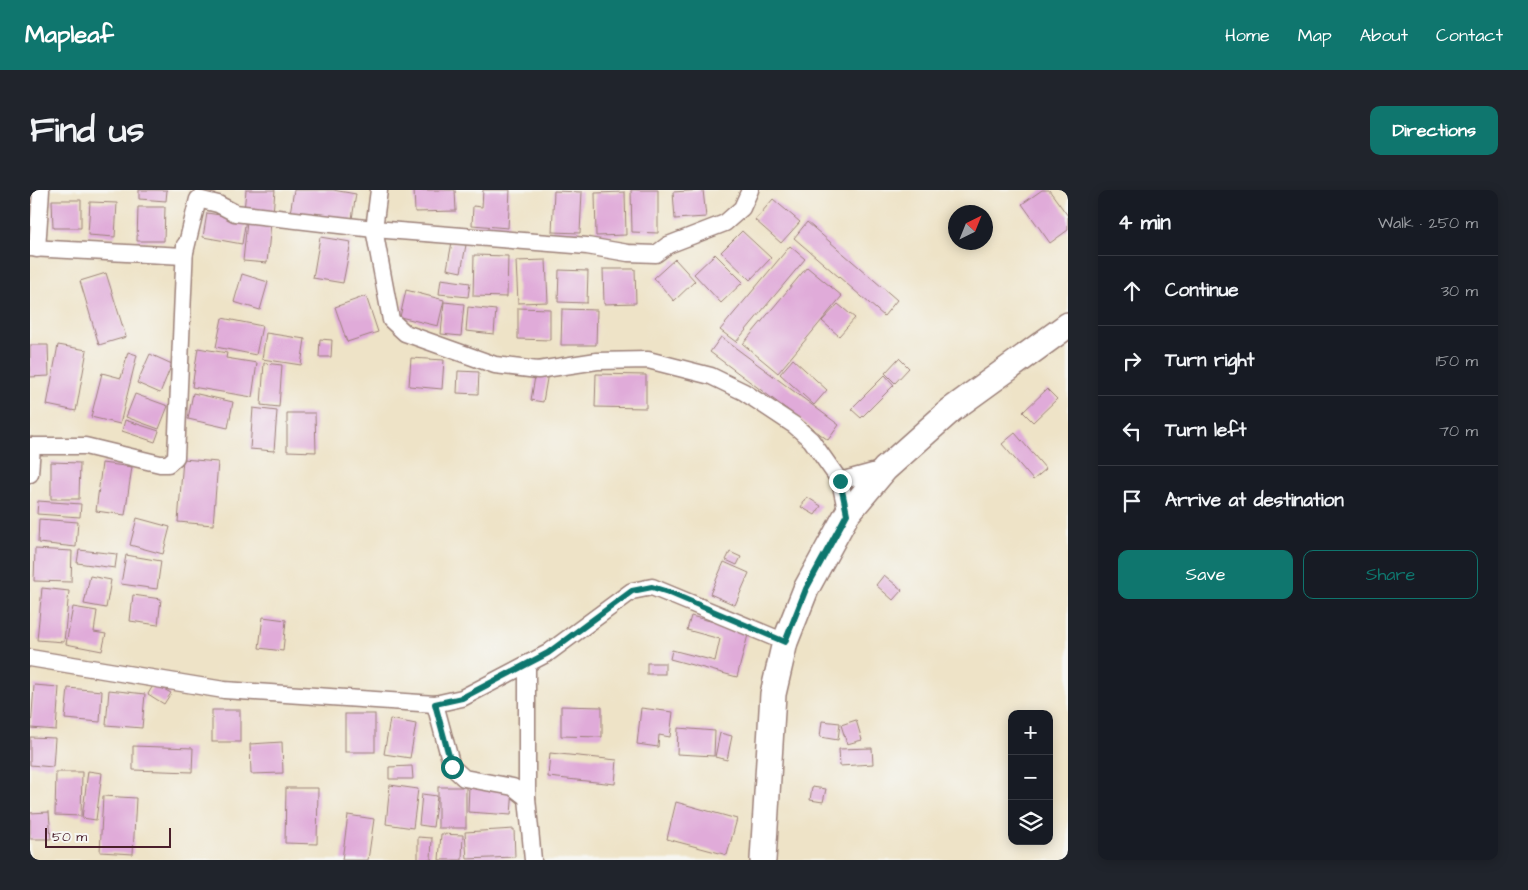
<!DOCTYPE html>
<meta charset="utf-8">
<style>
body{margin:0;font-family:"Architects Daughter",sans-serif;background:#20242c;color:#f1f3f6}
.controls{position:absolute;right:15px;bottom:15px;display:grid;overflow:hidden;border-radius:10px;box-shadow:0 2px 12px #0003}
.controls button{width:45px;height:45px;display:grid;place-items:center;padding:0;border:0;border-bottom:1px solid #363941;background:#171b24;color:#f1f3f6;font:25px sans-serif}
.compass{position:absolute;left:918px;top:15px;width:45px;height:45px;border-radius:50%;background:#171b24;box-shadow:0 2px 12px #0003;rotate:43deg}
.scale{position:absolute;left:15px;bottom:12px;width:126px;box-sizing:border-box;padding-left:5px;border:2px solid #4a1f2b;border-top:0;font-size:14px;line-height:18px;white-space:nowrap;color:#4a1f2b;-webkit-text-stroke:4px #f6f6f2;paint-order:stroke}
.stop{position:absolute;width:15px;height:15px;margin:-11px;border:4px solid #0f766e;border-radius:50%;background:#fff}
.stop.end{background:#0f766e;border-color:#fff;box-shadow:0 1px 5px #0008}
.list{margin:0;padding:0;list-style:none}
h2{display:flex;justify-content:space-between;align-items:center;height:65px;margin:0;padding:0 20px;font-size:21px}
h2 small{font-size:16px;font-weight:400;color:#9ea1a6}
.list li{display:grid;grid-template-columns:32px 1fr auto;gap:15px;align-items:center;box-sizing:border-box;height:70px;padding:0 20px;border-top:1px solid #363941}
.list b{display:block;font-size:19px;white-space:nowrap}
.list em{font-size:16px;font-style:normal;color:#9ea1a6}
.actions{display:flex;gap:10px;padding:15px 20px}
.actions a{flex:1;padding:11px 0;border:1px solid #0f766e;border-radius:10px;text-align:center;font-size:18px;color:#0f766e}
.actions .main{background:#0f766e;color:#fff}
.icon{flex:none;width:28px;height:28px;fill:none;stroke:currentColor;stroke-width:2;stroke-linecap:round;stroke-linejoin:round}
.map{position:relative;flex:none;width:1038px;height:670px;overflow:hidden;border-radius:10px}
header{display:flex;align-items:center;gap:30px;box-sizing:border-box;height:70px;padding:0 25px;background:#0f766e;color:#fff}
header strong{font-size:24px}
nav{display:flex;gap:28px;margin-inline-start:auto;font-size:18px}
.intro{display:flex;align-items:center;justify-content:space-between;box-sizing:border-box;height:120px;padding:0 30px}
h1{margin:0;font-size:35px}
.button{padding:12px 22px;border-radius:10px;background:#0f766e;color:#fff;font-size:18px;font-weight:700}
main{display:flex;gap:30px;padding:0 30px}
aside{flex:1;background:#171b24;border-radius:10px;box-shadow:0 2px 12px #0003}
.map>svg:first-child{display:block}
</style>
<header>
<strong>Mapleaf</strong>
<nav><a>Home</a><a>Map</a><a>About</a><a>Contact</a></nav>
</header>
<div class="intro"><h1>Find us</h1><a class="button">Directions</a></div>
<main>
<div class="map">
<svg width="1038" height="670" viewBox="0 0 1038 670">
<rect width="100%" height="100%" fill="#f6f6f2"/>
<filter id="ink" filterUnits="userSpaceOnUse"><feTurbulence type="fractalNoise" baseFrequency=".02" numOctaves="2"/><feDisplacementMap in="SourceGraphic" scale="10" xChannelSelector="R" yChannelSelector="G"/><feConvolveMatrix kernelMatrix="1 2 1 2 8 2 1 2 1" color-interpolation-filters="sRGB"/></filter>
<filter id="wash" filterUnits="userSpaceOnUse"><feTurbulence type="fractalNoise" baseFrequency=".0096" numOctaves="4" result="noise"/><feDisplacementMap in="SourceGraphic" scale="20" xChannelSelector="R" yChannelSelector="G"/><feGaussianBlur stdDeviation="1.12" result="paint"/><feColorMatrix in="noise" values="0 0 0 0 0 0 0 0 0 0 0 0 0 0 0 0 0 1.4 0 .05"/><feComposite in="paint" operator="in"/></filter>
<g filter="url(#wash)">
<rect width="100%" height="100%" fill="#eee3c7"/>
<g id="blocks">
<g fill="#e0abd9">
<path d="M109 0H137L136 11 109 9Z"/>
<path d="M216 0H245L243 24 214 21Z"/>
<path d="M264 0H303L326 4 321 35 260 23Z"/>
<path d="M384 0H425L426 21 385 22Z"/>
<path d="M453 0H480L478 38 442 35 443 16 452 17Z"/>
<path d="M601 0H628V43L602 42Z"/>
<path d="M673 0 676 27 645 29 643 2Z"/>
<path d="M1012 0H1019L1038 26V40L1020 53 992 14Z"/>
<path d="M524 1 552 2 550 43 522 42Z"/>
<path d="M595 2 596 45 566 46 565 3Z"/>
<path d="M743 9 770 32 751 53 725 30Z"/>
<path d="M22 10H51V38H23Z"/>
<path d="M60 12 87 13 85 47 58 45Z"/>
<path d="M108 17H135L134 51H107Z"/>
<path d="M177 23 216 29 212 54 173 47Z"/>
<path d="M217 31 241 33 237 73 213 71Z"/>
<path d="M777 32 867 110 854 126 764 48Z"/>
<path d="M712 41 741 68 720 90 691 62Z"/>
<path d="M290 47 321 52 313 93 283 88Z"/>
<path d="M422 52 436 55 431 82 417 79Z"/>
<path d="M760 56 775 69 706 152 690 140Z"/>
<path d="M685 64 713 92 691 113 664 84Z"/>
<path d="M444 65 478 66 477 107 443 106Z"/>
<path d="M645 69 665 91 644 111 624 88Z"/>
<path d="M516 70 518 112 488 113 486 71Z"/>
<path d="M777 77 812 106 748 183 713 154Z"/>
<path d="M573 79H605L606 113 574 114Z"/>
<path d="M529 80 558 81 557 113 528 112Z"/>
<path d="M76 83 96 147 69 155 50 91Z"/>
<path d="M212 84 238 92 230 120 204 112Z"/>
<path d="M411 89 440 93 438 107 409 104Z"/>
<path d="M376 100 414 110 408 136 370 127Z"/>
<path d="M336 106 348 142 317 152 305 117Z"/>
<path d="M414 112 434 114 431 146 411 144Z"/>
<path d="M808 114 825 128 809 146 792 131Z"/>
<path d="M438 117 466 120 464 144 436 141Z"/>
<path d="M488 118 520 119V150L488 149Z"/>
<path d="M532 119 567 120 566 155H531Z"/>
<path d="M192 128 232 136 226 165 186 157Z"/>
<path d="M236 143 275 149 271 175 232 169Z"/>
<path d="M691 147 809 235 798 250 680 162Z"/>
<path d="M290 149 302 150 301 167H289Z"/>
<path d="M0 155H18L19 186 0 187Z"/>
<path d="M28 155 57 160 46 221 17 215Z"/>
<path d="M168 158 197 163 196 168 227 173 222 207 162 197Z"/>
<path d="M98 162 107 165 90 234 61 227 72 183 91 188Z"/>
<path d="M120 164 142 174 130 203 107 193Z"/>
<path d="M381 168 414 170 412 199 379 196Z"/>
<path d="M869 168 879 178 865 193 855 183Z"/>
<path d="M763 169 797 200 784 215 750 184Z"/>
<path d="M234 173 252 175 249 217 231 215Z"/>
<path d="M428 181 449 182 448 204 427 203Z"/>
<path d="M506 181 518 183 513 212 501 210Z"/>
<path d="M566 184 616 185V218L565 217Z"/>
<path d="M855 185 864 195 831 228 821 219Z"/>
<path d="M1017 199 1027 209 1003 232 993 222Z"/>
<path d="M163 203 203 212 198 238 158 229Z"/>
<path d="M105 204 138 216 129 239 96 227Z"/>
<path d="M223 218 247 221 244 261 220 259Z"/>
<path d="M257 223H285L286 262 257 261Z"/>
<path d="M95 230 129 241 125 252 92 241Z"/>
<path d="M985 243 1016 279 1003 290 972 254Z"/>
<path d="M153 269 188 272 183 335 148 332Z"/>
<path d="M21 272 50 273 49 309H21Z"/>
<path d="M72 273 102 277 95 325 66 321Z"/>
<path d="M777 307 791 316 785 325 771 317Z"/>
<path d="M8 311 51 314 50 327 7 324Z"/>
<path d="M107 328 140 337 133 364 100 355Z"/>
<path d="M9 329 48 332 46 357 8 353Z"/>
<path d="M5 359 42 361 41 392 4 391Z"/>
<path d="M49 360 87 364 85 378 47 373Z"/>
<path d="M700 362 711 367 707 375 696 370Z"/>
<path d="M96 365 131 371 127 399 91 394Z"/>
<path d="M694 372 719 383 705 415 680 404Z"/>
<path d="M854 385 872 400 863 410 846 395Z"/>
<path d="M60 386 81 390 76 418 54 414Z"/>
<path d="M12 398 39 401 34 452 7 450Z"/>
<path d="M103 405 131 409 128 435 100 431Z"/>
<path d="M43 417 67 421 64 442 76 444 72 461 36 454Z"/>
<path d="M661 426 719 441 707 487 640 469 642 460 685 471 690 449 657 440Z"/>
<path d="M233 427 256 430 253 461 229 458Z"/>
<rect x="617" y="473" width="18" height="11"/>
<path d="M124 494 141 503 134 514 118 504Z"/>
<path d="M4 495 29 497 26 540 1 538Z"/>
<path d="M38 498 72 501 70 532 35 529Z"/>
<path d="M79 500 115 504 112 538 76 535Z"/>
<path d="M531 516 572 517V547L531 546Z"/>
<path d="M611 518 643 522 640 547 629 545 628 557 607 554Z"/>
<rect x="182" y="520" width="28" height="32"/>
<rect x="315" y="524" width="30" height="38"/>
<path d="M360 529 386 534 380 568 354 564Z"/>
<path d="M826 530 832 550 817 554 811 535Z"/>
<path d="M792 531 810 533 808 550 790 547Z"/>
<path d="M648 538 685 541 684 566 647 564Z"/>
<path d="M690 543 702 546 697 570 685 567Z"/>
<path d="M0 547 25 548 23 577 0 575Z"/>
<path d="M252 552 253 583 221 584 220 554Z"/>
<path d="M103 556 163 558 162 582 103 580Z"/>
<path d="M842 558 843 574 810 576 809 559Z"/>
<path d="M520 563 587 570 585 594 518 587Z"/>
<path d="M382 576 383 589H359V577Z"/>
<path d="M58 581 72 583 66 630 52 628Z"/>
<path d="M26 582H52L51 626 25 625Z"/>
<path d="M360 595 388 599 383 638 356 634Z"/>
<path d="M439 595 483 598 481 625 438 622Z"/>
<rect x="408" y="597" width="28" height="41"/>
<path d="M782 597 796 599 793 612 780 610Z"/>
<path d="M256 598H288L287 654 255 653Z"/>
<path d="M392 604 407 606 403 637 389 635Z"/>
<path d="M73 606 106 608 103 664 70 662Z"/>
<path d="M646 612 707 629 697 665 637 649Z"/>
<path d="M19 622 21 649H0V623Z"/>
<path d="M318 625 344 629 338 670H312Z"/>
<path d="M484 639 485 667 437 669 435 642Z"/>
<path d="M411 644 433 645 432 670H409Z"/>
<path d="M388 647 402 648 401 670H388Z"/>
</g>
</g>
</g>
<g filter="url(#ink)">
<use href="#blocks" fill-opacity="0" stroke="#9c8179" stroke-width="1"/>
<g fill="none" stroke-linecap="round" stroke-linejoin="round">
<defs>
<g id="minor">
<path d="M349 0 344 39 361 130 375 143 465 175 508 180 567 171 618 170 681 186 714 202 764 235 781 250 810 291 817 324"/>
<path d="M0 58 154 66 168 9 188 14 205 23 344 39 557 56 598 63 626 64 638 55 695 33 712 18 720 0"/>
<path d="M7 59 11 0"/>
<path d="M0 256H55L130 274H138L146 267 155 55"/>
<path d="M0 284 2 256"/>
<path d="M810 291 854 279"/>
<path d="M0 468 194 500 405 514 432 508 518 463 602 401 622 397 755 452"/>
<path d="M405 514 422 577 434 588 483 597 497 608 503 670"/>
<path d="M497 608V474"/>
</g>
<path id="primary" d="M733 670 743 504 755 452 776 399 817 324 855 279 921 220 1038 135"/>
</defs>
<use href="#minor" stroke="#9c8179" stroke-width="19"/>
<use href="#primary" stroke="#9c8179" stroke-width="28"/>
<use href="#minor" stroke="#fff" stroke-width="16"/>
<use href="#primary" stroke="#fff" stroke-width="25"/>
</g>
</g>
<g fill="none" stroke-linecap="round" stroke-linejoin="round" filter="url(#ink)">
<path stroke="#0f766e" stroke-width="6" d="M422 577 405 514 432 508 518 463 602 401 622 397 638 402 755 452 776 399 817 324 810 291"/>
</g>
</svg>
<div class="controls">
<button>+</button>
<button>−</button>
<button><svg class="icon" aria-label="layers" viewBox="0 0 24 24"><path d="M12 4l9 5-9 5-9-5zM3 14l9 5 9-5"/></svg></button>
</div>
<svg class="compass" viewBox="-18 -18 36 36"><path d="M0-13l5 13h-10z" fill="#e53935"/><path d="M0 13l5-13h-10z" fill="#9ea1a6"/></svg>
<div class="scale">50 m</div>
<div class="stop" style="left:422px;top:577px"></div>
<div class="stop end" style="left:810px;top:291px"></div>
</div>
<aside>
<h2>4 min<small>Walk · 250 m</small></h2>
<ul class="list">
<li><svg class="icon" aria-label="ahead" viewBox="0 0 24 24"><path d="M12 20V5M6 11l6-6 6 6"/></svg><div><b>Continue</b></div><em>30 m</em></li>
<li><svg class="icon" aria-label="right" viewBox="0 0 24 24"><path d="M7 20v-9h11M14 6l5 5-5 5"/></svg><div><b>Turn right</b></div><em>150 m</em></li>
<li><svg class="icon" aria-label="left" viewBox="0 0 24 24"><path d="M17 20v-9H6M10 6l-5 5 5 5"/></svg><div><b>Turn left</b></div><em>70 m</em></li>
<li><svg class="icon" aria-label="arrive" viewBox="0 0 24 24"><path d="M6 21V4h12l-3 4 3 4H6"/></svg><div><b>Arrive at destination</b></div></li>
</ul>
<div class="actions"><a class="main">Save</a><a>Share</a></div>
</aside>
</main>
